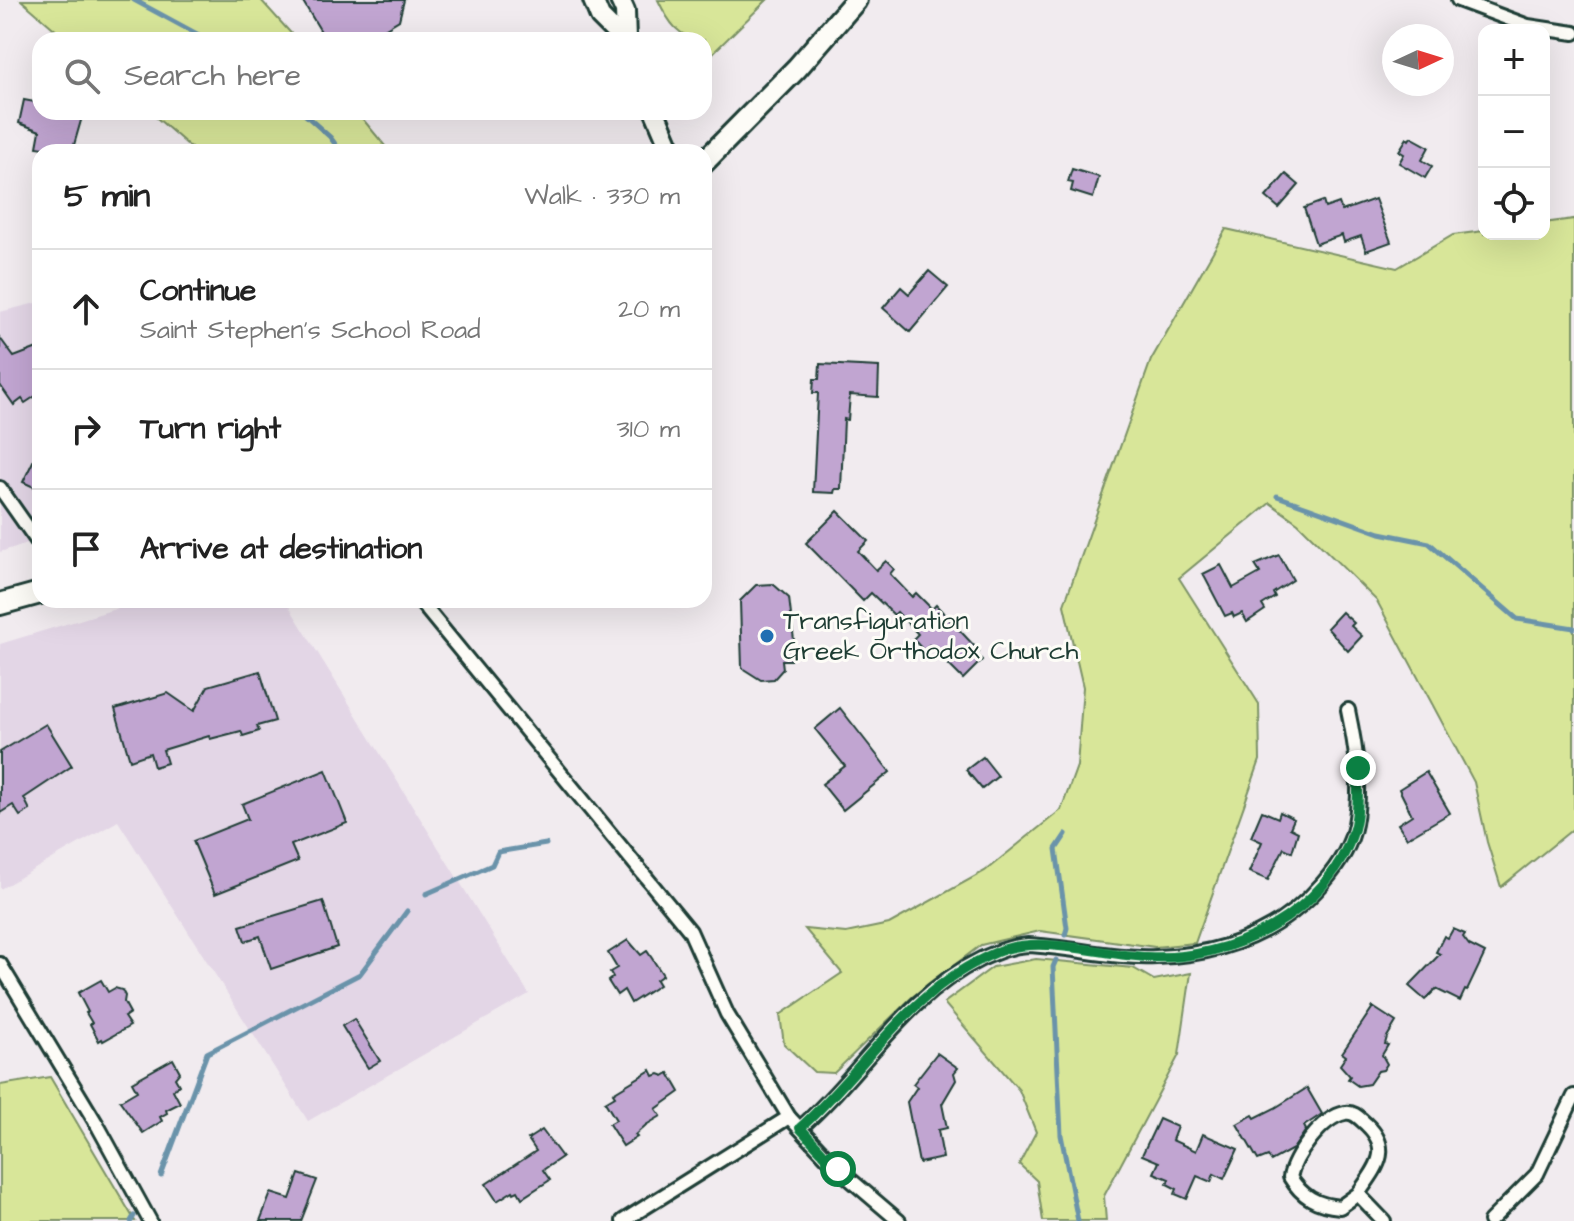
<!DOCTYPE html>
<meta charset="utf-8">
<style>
body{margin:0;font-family:"Architects Daughter",sans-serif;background:#f2f2f2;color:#222}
.controls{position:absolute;right:24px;top:24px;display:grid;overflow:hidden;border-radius:16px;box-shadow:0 8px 32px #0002}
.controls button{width:72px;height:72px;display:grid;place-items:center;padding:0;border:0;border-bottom:2px solid #e0e0e0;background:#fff;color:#222;font:40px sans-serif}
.compass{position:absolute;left:1382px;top:24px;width:72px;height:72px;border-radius:50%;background:#fff;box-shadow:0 8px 32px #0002;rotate:86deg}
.stop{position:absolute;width:24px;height:24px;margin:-18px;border:6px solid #0b8043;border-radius:50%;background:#fff}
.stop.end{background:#0b8043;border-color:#fff;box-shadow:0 2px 8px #0008}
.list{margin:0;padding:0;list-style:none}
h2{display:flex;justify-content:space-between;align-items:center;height:104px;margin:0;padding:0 32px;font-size:34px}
h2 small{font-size:26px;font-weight:400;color:#767676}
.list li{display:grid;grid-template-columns:52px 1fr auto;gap:24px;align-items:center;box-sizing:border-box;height:120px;padding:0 32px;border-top:2px solid #e0e0e0}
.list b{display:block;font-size:30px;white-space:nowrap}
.list p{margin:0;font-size:26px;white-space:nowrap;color:#767676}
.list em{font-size:26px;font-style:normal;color:#767676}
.icon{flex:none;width:44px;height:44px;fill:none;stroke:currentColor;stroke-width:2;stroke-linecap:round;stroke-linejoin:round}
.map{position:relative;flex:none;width:1574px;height:1221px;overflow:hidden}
.search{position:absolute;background:#fff;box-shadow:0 8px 32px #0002;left:32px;top:32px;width:680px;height:88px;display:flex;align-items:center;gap:20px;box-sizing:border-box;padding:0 28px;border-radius:24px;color:#767676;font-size:30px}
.panel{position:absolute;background:#fff;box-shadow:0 8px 32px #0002;left:32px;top:144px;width:680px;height:464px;border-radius:24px}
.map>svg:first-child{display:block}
</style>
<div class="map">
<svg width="1574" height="1221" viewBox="0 0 1574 1221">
<rect width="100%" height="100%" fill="#f1ebef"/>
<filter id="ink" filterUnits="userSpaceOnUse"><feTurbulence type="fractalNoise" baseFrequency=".0125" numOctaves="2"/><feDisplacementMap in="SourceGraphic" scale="16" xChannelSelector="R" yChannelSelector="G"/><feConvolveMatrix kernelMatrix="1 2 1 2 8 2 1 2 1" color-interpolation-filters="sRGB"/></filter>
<g filter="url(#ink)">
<g fill="#e3d6e6">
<path d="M40 302V539L0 552V312Z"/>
<path d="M145 600H285L529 994 308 1121 118 821 0 889V644Z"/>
</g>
<g fill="#d8e699" stroke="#7c9266" stroke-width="2">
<path d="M21 0H261L297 40H67Z"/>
<path d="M658 0H767L711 55 704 49V40C679 40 668 21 658 0Z"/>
<path d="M150 112H357L390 152H196Z"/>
<path d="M1574 219V828L1501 887 1487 842 1474 782 1377 601 1298 523 1270 503 1179 578 1259 704 1260 760 1195 943 1155 947 1040 931 981 945 912 997 834 1073 814 1072 784 1044 780 1015 842 973 805 929 846 933 889 924 985 871 1061 810 1077 766 1083 687 1064 605 1151 360 1226 229 1397 268 1453 235 1484 231V234H1544V223Z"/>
<path d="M1036 959 1133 968 1154 980 1191 973 1179 1055 1104 1196 1106 1221H1043L1037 1181 1019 1164 1036 1132 1019 1090 944 1003 993 967Z"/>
<path d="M50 1077 135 1221H0V1085Z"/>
</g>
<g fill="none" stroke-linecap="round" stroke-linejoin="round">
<g stroke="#6b93aa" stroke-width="5">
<path d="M134 0 208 40"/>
<path d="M302 112 330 137 341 152"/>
<path d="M1277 496 1380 533 1429 543 1517 619 1574 628"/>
<path d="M426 894 492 865 498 852 546 844"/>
<path d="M1065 935 1067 928 1056 849 1066 834"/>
<path d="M1056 960 1053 967 1061 1135 1078 1221"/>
<path d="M161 1176 207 1053 360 974 407 911"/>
<path d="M131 1221 134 1216"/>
</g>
</g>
<g fill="#c1a5d1" stroke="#1f3d34" stroke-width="2">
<path d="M302 0H404L399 20 366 40H326Z"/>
<path d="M24 100 40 103V112H66L82 117 72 152 37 147 40 131 19 123Z"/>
<path d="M1411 137 1429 147 1422 160 1432 166 1425 178 1399 163 1404 154 1399 151 1407 138 1409 140Z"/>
<path d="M1072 169 1099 177 1093 198 1071 191 1073 183 1068 182Z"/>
<path d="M1286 174 1299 185 1279 208 1266 197Z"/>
<path d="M1375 199 1391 242 1366 251 1361 236 1344 242 1342 235 1316 244 1304 208 1323 201 1325 208 1339 203 1342 211Z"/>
<path d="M929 271 948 287 910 332 883 308 901 287 909 294Z"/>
<path d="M0 338 14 357 40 347V393L25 403 22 399 14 405 0 385Z"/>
<path d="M820 364 879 367 878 397 850 395 848 420 844 419 841 489H835L834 493 813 492 818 393H813L814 379H819Z"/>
<path d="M40 447V490L23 482Z"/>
<path d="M838 511 868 541 858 551 876 570 886 561 894 569 890 574 912 597 916 593 932 609 936 605 979 651 976 654 982 660 963 679 929 645 924 651 913 639 918 634 897 612 894 615 871 593 863 601 806 543Z"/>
<path d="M1279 555 1293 580 1273 593 1275 597 1262 605 1265 610 1247 622 1242 613 1234 617 1232 613 1225 616 1203 574 1221 565 1233 588 1260 573 1255 565Z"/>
<path d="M773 584 789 598 795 649H790L791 660H782L783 669 774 679 761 680 742 668 740 601 756 585Z"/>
<path d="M1342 612 1354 623 1351 626 1362 636 1348 651 1327 628Z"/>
<path d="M260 671 275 721 257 726 259 731 243 736 241 731 210 739 209 736 163 750 167 763 154 767 150 753 130 760 115 709 168 693 194 711 208 686Z"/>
<path d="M840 708 890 772 843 810 822 784 845 766 815 729Z"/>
<path d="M46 724 72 766 24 798 30 810 20 816 13 805 0 813V752Z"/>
<path d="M983 757 998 776 982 789 966 770Z"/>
<path d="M326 770 347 823 291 845 298 861 215 894 193 841 248 819 242 804Z"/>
<path d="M1426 772 1450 813 1407 838 1398 824 1412 815 1399 789Z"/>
<path d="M1262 811 1278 818 1280 812 1294 819 1290 828 1298 832 1292 852 1284 848 1268 880 1249 872 1262 842 1251 837Z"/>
<path d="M323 901 337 947 271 969 260 936 245 941 240 926Z"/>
<path d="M1453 929 1465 934 1463 937 1469 945 1485 953 1467 991 1465 990 1460 1001 1436 989 1425 1000 1409 986 1440 954 1436 952 1444 936 1448 938Z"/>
<path d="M628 940 641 955 647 951 663 975 656 980 659 985 631 1003 624 990 617 995 608 981 613 977 610 972 617 968 608 953Z"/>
<path d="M101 980 108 992 115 988 122 990 125 996 124 1002 130 1013 124 1017 130 1026 103 1041 102 1039 99 1041 90 1024 92 1023 86 1013 88 1012 78 993Z"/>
<path d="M1373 1007 1396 1022 1387 1037 1385 1044 1388 1045 1382 1055 1387 1064 1383 1070 1378 1071 1369 1084 1358 1086 1348 1079 1350 1076 1340 1065 1346 1056 1342 1053Z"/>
<path d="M354 1019 380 1061 368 1068 342 1026Z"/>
<path d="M937 1053 958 1068 954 1073 956 1080 942 1104 947 1128 938 1130 943 1158 919 1163 907 1102 917 1087 913 1084Z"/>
<path d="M173 1059 180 1072 175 1078 179 1085 173 1090 180 1103 166 1110 167 1113 160 1117 162 1121 143 1133 120 1101 137 1091 132 1082Z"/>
<path d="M651 1070 654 1076 659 1074 664 1076 669 1073 680 1092 656 1109 661 1116 646 1125 635 1135 637 1137 623 1146 609 1124 616 1120 605 1102 615 1096 613 1093Z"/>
<path d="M1307 1088 1322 1114 1304 1126 1306 1130 1293 1149 1271 1161 1268 1156 1258 1160 1237 1124 1253 1115 1255 1118 1275 1108Z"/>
<path d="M1159 1119 1177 1127 1172 1140 1196 1151 1203 1134 1238 1149 1224 1179 1214 1174 1211 1182 1197 1176 1187 1199 1175 1194 1177 1189 1167 1184 1169 1179 1154 1173 1159 1162 1142 1155Z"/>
<path d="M542 1130 562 1157 543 1170 550 1180 522 1198 518 1191 514 1193 513 1191 497 1201 486 1184 536 1151 528 1139Z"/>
<path d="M299 1174 317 1180 301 1221H260L271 1193 290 1199Z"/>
</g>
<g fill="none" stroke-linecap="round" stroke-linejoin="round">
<defs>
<g id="street">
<path d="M1458 0 1528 26 1574 33"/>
<path d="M0 488 40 545"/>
<path d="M419 600 690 931 727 1014 789 1117 838 1169 899 1221"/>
<path d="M0 964 99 1128 150 1221"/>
<path d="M800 1128C863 1073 903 997 981 959 997 952 1011 946 1028 945 1071 947 1114 959 1156 957 1221 955 1280 933 1323 883 1337 867 1351 846 1355 824 1362 786 1356 748 1348 710"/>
<path d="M1358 1194 1340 1207C1317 1205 1302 1197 1290 1177 1294 1157 1322 1117 1345 1113 1354 1111 1360 1119 1366 1124 1394 1150 1375 1169 1358 1194L1384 1221"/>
<path d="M623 1221 789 1117"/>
<path d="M1490 1221 1537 1174 1574 1096"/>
</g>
<g id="secondary">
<path d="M593 0 600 17 623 40"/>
<path d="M620 0 625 11 626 40"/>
<path d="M655 112 672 152"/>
</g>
<g id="primary">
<path d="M704 162 797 68 856 0"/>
<path d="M0 604 40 593"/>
</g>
</defs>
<use href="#street" stroke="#1f3d34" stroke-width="18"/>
<use href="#secondary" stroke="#1f3d34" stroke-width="24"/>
<use href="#primary" stroke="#1f3d34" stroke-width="26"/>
<use href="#street" stroke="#fdfcf7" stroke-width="12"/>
<use href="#secondary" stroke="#fdfcf7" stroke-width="18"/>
<use href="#primary" stroke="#fdfcf7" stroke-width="20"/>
</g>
</g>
<g fill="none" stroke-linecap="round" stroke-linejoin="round" filter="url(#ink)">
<path stroke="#0b8043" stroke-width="10" d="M838 1169 800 1128C869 1066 906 991 997 952 1039 934 1102 955 1147 957 1230 962 1329 913 1354 829 1359 810 1358 787 1358 768"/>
</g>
<circle fill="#1f6fb2" stroke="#fdfcf7" stroke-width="3" cx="767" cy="636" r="8"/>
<g text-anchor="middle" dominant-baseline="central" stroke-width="6" stroke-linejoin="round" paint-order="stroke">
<g font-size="26" fill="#1f3d34" stroke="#fdfcf7" text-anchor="start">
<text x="783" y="621">Transfiguration<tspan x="783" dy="30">Greek Orthodox Church</tspan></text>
</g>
</g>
</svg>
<div class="controls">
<button>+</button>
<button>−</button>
<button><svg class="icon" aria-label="locate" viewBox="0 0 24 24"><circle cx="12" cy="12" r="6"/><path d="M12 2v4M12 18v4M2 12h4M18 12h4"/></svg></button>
</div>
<svg class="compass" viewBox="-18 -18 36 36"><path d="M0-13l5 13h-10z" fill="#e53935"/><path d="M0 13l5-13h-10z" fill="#767676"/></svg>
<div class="stop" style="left:838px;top:1169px"></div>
<div class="stop end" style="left:1358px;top:768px"></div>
<div class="search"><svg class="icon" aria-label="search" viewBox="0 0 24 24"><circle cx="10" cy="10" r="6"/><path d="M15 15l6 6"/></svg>Search here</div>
<section class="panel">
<h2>5 min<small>Walk · 330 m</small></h2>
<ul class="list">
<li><svg class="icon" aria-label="ahead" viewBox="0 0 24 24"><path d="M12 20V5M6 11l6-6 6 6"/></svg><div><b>Continue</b><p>Saint Stephen's School Road</p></div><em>20 m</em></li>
<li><svg class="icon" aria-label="right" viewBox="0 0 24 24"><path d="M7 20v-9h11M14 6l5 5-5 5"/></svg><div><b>Turn right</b></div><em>310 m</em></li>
<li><svg class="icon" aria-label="arrive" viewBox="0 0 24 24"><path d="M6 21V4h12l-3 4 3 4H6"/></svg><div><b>Arrive at destination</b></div></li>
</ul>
</section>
</div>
